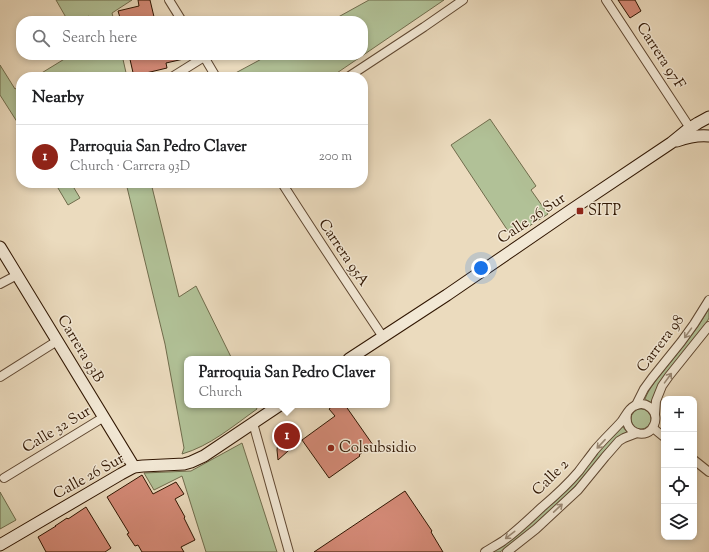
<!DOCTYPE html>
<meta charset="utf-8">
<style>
body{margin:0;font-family:"Sorts Mill Goudy",serif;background:#f6f6f6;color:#202124}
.controls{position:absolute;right:12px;bottom:12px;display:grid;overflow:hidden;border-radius:8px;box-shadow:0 2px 6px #0003}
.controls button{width:36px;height:36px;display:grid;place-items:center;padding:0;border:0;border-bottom:1px solid #e0e0e0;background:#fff;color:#202124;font:20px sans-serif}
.you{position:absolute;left:481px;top:268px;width:14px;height:14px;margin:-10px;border:3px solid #fff;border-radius:50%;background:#1a73e8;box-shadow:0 0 0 6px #1a73e833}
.badge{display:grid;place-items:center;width:26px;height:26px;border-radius:50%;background:#8f2418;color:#fff;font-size:13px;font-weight:700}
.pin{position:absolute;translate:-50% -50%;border:2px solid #fff;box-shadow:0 1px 4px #0006}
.popup{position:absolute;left:184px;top:356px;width:206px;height:52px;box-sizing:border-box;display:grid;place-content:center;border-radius:8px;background:#fff;filter:drop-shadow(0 1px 3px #0005);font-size:13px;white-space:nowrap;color:#757577}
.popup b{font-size:15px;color:#202124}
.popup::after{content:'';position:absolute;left:50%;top:100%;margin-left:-8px;border:8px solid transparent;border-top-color:#fff}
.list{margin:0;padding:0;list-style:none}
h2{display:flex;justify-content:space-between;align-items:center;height:52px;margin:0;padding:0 16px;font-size:17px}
h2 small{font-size:13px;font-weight:400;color:#757577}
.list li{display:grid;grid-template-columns:26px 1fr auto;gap:12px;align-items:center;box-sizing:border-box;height:64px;padding:0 16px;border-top:1px solid #e0e0e0}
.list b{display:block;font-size:15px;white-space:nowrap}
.list p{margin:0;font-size:13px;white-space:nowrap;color:#757577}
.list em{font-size:13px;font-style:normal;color:#757577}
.icon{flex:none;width:22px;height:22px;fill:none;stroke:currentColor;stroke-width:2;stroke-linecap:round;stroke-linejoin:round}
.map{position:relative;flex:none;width:709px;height:552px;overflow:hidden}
.search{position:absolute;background:#fff;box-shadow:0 2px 6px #0003;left:16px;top:16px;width:352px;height:44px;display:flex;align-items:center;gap:10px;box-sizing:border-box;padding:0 14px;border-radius:16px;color:#757577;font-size:15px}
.panel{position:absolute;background:#fff;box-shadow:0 2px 6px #0003;left:16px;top:72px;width:352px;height:116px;border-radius:16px}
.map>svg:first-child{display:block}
</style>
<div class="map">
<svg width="709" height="552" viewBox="0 0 709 552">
<rect width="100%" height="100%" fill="#ebdbbe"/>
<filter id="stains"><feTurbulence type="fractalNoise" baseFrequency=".005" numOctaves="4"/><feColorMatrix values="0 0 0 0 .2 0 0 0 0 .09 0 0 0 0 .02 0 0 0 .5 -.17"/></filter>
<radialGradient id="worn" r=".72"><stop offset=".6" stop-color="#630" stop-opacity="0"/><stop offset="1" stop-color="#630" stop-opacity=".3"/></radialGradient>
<g fill="#b1c197" stroke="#706c4c">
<path d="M56 0H132L112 13 114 21H91L89 16 80 21H68Z"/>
<path d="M369 0H444L331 77H228L269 55H363V21H331Z"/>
<path d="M71 55H122L127 77H104L102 73 95 77H35Z"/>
<path d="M0 65 15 89 21 85V128L0 95Z"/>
<path d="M490 119 536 186 531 190 548 214 512 237 451 145Z"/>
<path d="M55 183H71L80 198 68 205Z"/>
<path d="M126 183H151L179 297 196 286 232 359H187V405H255L257 409C233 426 210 446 182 454L184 448 165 344Z"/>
<path d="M709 308V318L704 327 652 403 645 399C649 388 658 378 665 369 680 350 698 329 709 308Z"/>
<circle cx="641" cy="419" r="10"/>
<path d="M622 426 628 433 618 439 605 450 585 476 553 508 530 529 500 552H492Z"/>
<path d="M242 443 277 552H206L182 476 154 490 144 473 191 471Z"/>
<path d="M0 492 16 520 0 529Z"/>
</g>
<g fill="#d48a77" stroke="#301602">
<path d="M138 0H150L155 21H121L118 11 139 6Z"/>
<path d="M618 0H635L641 11 630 18Z"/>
<path d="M129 55H188V58L166 63 167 68 146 73 147 77H134Z"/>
<path d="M334 405H345L373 445 359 455 360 456 329 478 302 440 335 416 329 409Z"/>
<path d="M285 422 298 442 278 460 277 450 278 441 281 432Z"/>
<path d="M142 475 153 494 176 482 184 494 175 499 185 517 184 518 195 540 181 547 184 552H142L138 545 135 546 127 534 129 533 107 497Z"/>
<path d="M405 491 432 531 431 532 443 552H314Z"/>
<path d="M86 507 111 548 105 552H46L38 537 56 526H55L67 518 68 519Z"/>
</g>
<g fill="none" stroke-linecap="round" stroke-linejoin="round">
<defs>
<g id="street">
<path d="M169 0 182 21"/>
<path d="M606 0 690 128"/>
<path d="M203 55 216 77"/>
<path d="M172 77 204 57"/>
<path d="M348 77 424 27 463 0"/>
<path d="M282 183C315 235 349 286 383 337"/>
<path d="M0 284 17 275"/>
<path d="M0 377 57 341"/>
<path d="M636 405 644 389 652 378 681 342 694 324 709 300"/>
<path d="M655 414 656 401 662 386 669 376 709 326"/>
<path d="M253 423 289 552"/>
<path d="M653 428 664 437"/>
<path d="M694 460 709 472"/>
<path d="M4 478 104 417"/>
<path d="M485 552C491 548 497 545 503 541 517 531 529 519 542 507 555 496 568 484 579 471 584 464 589 458 594 451 602 441 612 432 621 422 625 417 628 409 634 406 646 399 660 412 654 425 648 441 623 434 627 414"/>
<path d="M507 552 536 529 578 490 605 457 619 441 624 438 637 433"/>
</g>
<g id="secondary">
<path d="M677 141C688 137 698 135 709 136"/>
<path d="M0 247 134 467"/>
<path d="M349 359 447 295 571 210 671 143 687 130 698 123 709 117"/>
<path d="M0 545 121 474 134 467 143 466 184 464 191 462 204 456 280 405"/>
</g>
</defs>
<use href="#street" stroke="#5f4731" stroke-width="10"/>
<use href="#secondary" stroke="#301602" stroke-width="13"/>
<use href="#street" stroke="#f2e8d5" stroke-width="8"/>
<use href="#secondary" stroke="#f2e8d5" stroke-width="11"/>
</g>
<defs><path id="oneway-shaft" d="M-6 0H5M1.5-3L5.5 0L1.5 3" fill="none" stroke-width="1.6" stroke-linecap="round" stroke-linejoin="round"/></defs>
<g stroke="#9b8a76">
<use href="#oneway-shaft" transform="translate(688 333) rotate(126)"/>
<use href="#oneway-shaft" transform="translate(668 378) rotate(-54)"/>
<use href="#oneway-shaft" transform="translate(601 444) rotate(133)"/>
<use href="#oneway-shaft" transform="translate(558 508) rotate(-43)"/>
<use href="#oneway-shaft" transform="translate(510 535) rotate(142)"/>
</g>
<g fill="#8f2418" stroke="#f2e8d5" stroke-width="1.5">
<rect x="576" y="207" width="8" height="8" rx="2"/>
<circle cx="331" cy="448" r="4"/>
</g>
<g text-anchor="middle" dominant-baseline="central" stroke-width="3" stroke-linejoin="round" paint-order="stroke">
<g font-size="15" fill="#301602" stroke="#f2e8d5">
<text transform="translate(660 56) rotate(57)">Carrera 97F</text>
<text transform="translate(532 219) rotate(-34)">Calle 26 Sur</text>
<text transform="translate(343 253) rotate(56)">Carrera 95A</text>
<text transform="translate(661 344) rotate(-53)">Carrera 98</text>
<text transform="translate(80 349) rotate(59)">Carrera 93B</text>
<text transform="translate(57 430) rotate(-31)">Calle 32 Sur</text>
<text transform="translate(89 477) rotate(-29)">Calle 26 Sur</text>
<text transform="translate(551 478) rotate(-45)">Calle 2</text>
</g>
<g font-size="15" fill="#301602" stroke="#f2e8d5" text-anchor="start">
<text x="588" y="211">SITP</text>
<text x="339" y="448">Colsubsidio</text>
</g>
</g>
<rect width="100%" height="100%" filter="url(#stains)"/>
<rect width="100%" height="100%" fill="url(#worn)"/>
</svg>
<div class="controls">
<button>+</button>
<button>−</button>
<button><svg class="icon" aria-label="locate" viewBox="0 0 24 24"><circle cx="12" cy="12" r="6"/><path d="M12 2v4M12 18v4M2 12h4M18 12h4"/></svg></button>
<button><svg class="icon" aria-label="layers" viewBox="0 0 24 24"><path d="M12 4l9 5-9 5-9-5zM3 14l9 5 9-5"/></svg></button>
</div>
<div class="you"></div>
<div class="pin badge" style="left:287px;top:436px">1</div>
<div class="popup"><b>Parroquia San Pedro Claver</b>Church</div>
<div class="search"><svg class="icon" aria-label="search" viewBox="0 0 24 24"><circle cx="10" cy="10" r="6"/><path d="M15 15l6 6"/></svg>Search here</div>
<section class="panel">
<h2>Nearby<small></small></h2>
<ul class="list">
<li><span class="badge">1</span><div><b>Parroquia San Pedro Claver</b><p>Church · Carrera 93D</p></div><em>200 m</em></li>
</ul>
</section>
</div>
